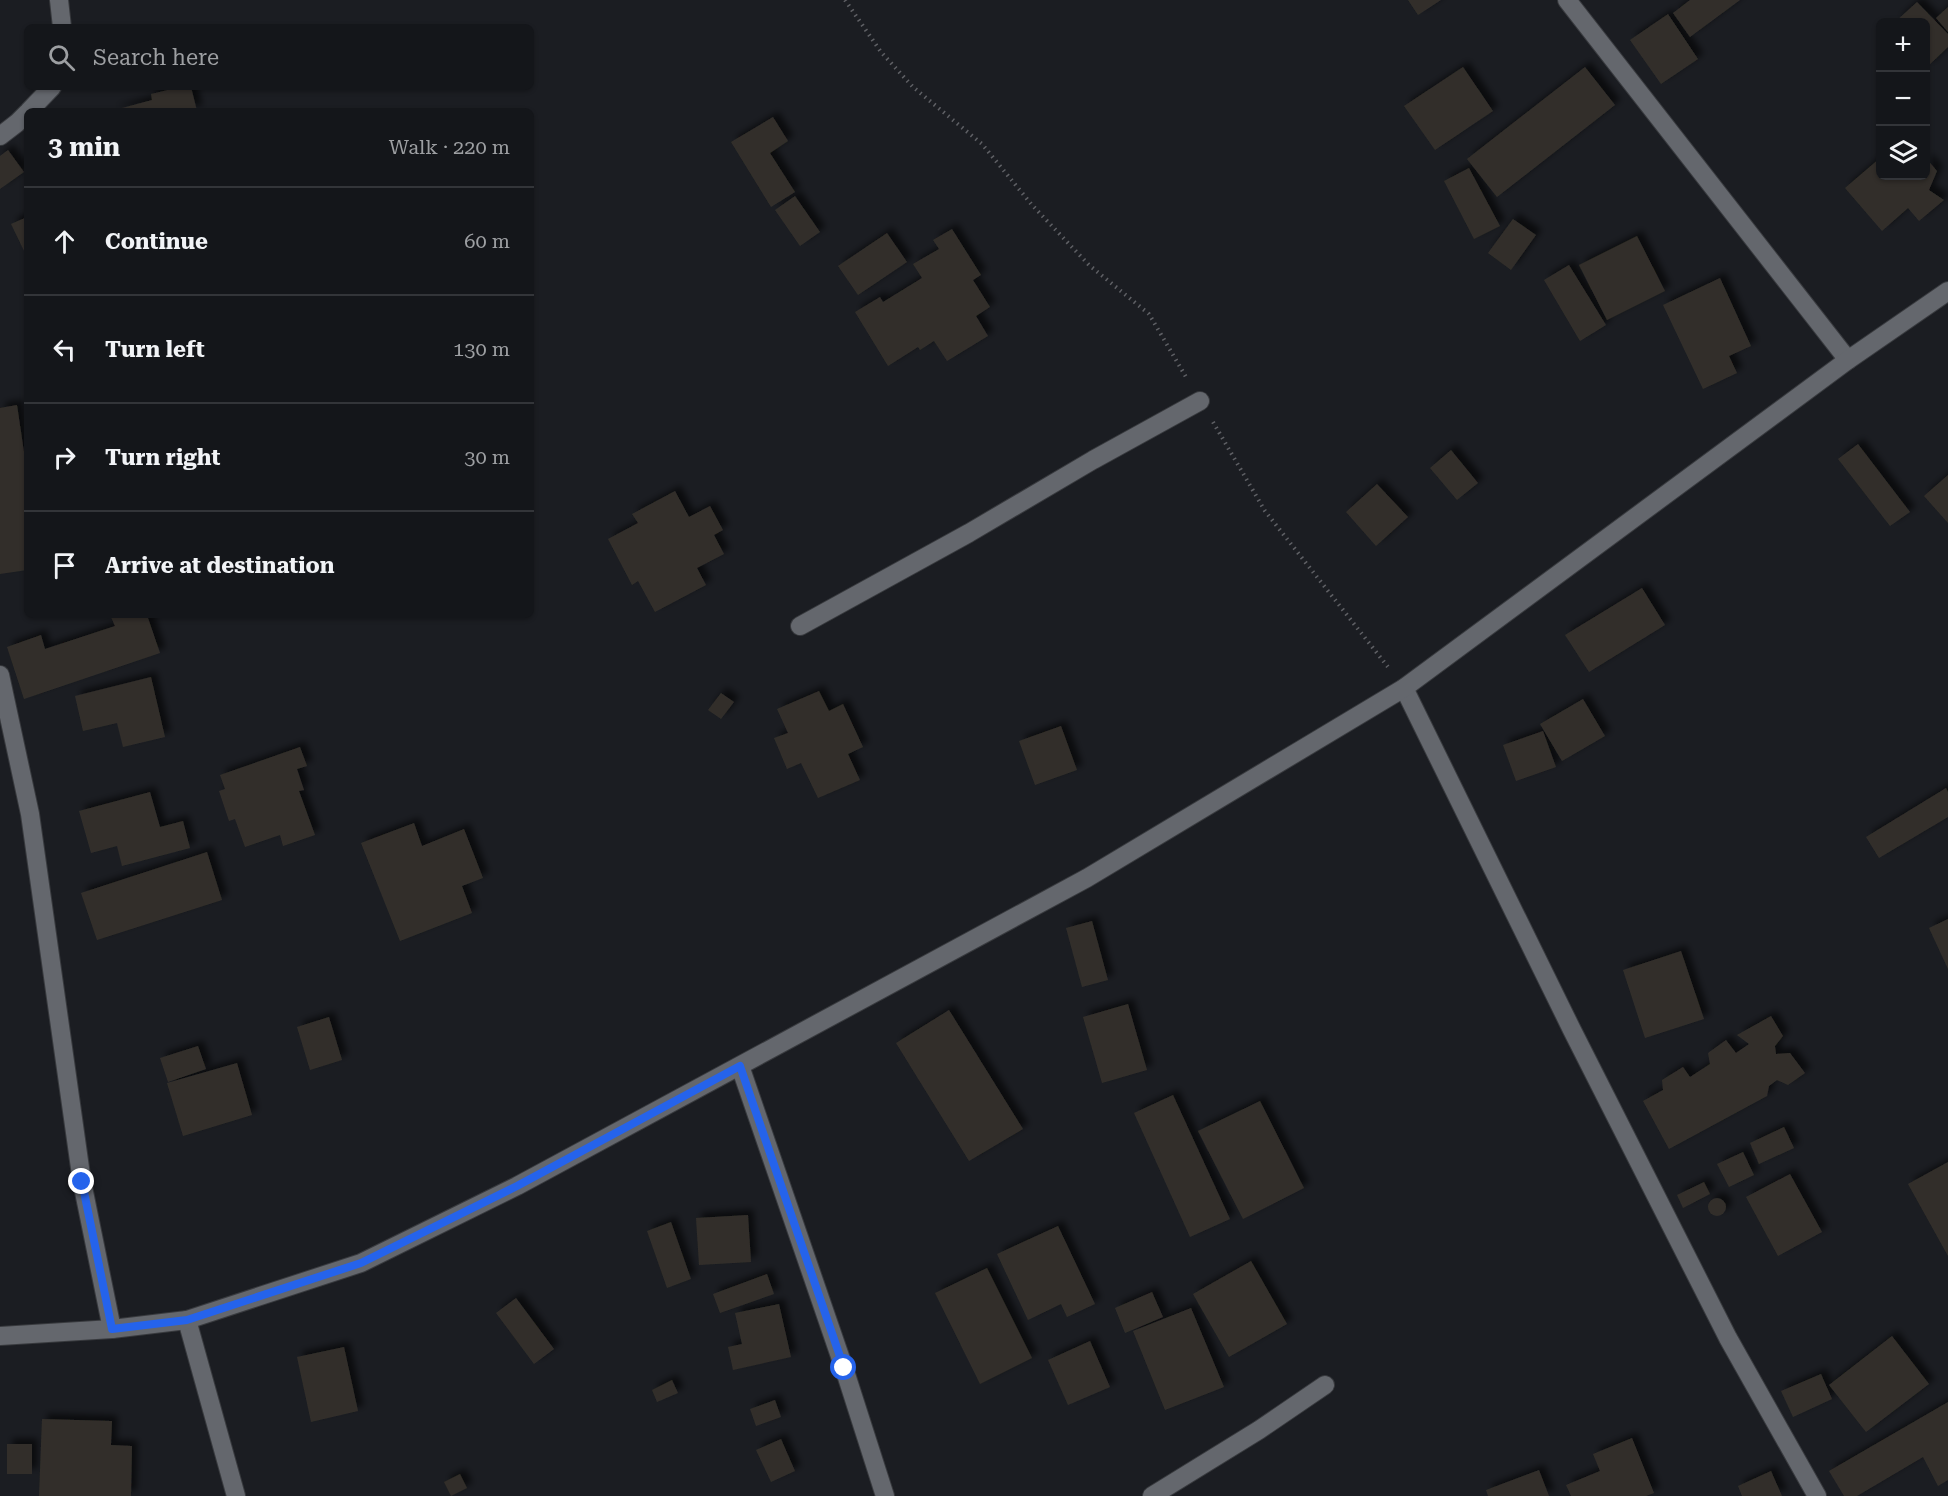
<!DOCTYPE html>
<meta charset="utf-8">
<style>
body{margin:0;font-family:"Roboto Serif",serif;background:#212327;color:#f1f3f6}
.controls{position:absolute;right:18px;top:18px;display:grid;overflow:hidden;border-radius:9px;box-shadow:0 2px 4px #0004}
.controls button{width:54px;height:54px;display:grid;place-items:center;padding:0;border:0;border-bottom:2px solid #333539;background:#14161a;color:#f1f3f6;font:30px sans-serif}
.stop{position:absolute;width:18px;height:18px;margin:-14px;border:4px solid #2563eb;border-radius:50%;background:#fff}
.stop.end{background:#2563eb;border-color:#fff;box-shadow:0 2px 6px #0008}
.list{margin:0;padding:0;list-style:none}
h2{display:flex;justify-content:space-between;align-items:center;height:78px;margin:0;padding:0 24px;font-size:26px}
h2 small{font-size:20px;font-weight:400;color:#9d9fa2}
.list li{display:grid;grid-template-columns:39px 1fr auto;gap:18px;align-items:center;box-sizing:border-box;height:108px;padding:0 24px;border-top:2px solid #333539}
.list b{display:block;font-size:22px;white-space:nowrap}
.list em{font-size:20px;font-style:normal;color:#9d9fa2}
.icon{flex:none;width:33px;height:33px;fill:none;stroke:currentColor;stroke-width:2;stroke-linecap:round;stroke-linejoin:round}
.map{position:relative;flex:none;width:1948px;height:1496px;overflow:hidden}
.search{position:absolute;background:#14161a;box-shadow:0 2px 4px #0004;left:24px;top:24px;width:510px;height:66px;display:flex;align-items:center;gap:15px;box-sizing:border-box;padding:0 21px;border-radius:9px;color:#9d9fa2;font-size:22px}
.panel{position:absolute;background:#14161a;box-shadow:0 2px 4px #0004;left:24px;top:108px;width:510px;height:510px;border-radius:9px}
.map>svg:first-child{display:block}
</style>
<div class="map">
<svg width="1948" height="1496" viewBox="0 0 1948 1496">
<defs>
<filter id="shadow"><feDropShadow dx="5.5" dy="-5.5" stdDeviation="3" flood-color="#0009"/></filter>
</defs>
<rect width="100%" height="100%" fill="#1b1d22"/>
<g fill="#322f2a" filter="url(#shadow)">
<path d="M1408 0H1441L1418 15Z"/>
<path d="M1690 0H1740L1690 37 1673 13Z"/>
<path d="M1917 2 1948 34V47L1926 68V22H1895Z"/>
<path d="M1948 7V32L1936 18Z"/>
<path d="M1668 14 1698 59 1661 84 1630 40Z"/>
<path d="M1463 67 1493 111 1435 150 1404 106Z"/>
<path d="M1585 67 1615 105 1497 197 1467 159Z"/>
<path d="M180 87H191L197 111H111L152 100 151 94Z"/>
<path d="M773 117 788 141 770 153 795 192 771 207 731 142Z"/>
<path d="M8 150 24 172 0 189V156Z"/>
<path d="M1880 158V176H1926V158L1937 171 1929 190 1944 200 1919 221 1908 208 1882 231 1845 188Z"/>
<path d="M1469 168 1500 226 1474 239 1444 181Z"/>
<path d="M795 196 820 232 800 246 775 210Z"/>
<path d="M27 217V257L11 224Z"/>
<path d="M1513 219 1536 235 1511 270 1488 253Z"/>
<path d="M952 229 981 275 973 280 990 307 976 316 988 336 947 361 934 341 920 350 918 347 888 366 855 312 880 297 883 302 922 278 913 264 939 249 933 240Z"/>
<path d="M887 233 907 262 858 295 838 266Z"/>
<path d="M1637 236 1665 291 1607 320 1579 265Z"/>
<path d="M1569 265 1606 325 1580 341 1544 280Z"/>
<path d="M1720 278 1751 346 1729 356 1737 373 1703 389 1663 305Z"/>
<path d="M17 405 27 472V570L0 574V408Z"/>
<path d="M1858 444 1910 512 1890 526 1838 459Z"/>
<path d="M1451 450 1478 483 1457 500 1430 468Z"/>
<path d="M1948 475V523L1924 496Z"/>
<path d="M1377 484 1408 517 1376 546 1346 512Z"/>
<path d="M675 491 689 517 710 506 723 530 714 535 724 554 697 568 706 585 655 612 638 581 632 585 608 539 638 523 632 514Z"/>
<path d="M1642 588 1665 625 1589 672 1565 635Z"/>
<path d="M110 615H147L160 653 24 699 7 647 41 635 45 649 115 626Z"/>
<path d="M151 677 165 737 123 747 117 723 83 731 75 696Z"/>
<path d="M819 691 829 711 843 704 863 747 848 754 860 780 818 798 801 763 787 769 774 738 788 733 777 709Z"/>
<path d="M721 693 734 702 721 719 708 710Z"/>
<path d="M1583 699 1605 736 1562 761 1540 724Z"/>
<path d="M1061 726 1077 770 1035 785 1019 741Z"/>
<path d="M1543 731 1556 767 1516 781 1503 745Z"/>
<path d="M300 747 307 766 297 769 304 790 299 791 315 835 283 846 280 835 245 847 235 819 229 821 219 791 225 789 220 775Z"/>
<path d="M1946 788 1948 792V817L1879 858 1866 837Z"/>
<path d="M150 792 160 827 183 821 190 848 122 866 117 846 91 853 79 811Z"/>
<path d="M414 823 422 846 464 829 483 878 462 886 472 913 400 941 361 843Z"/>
<path d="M207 852 222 900 97 940 81 893Z"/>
<path d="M1948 919V969L1929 928Z"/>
<path d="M1092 921 1108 980 1082 987 1066 928Z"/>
<path d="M1681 951 1704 1019 1645 1038 1623 970Z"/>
<path d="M1128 1004 1147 1070 1102 1083 1083 1017Z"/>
<path d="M949 1010 1023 1129 969 1161 896 1043Z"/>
<path d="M1771 1016 1783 1036 1775 1046 1776 1054 1790 1053 1805 1073 1788 1085 1777 1080 1769 1086 1767 1096 1669 1149 1643 1101 1663 1090 1662 1080 1683 1067 1690 1077 1710 1064 1708 1053 1726 1040 1736 1053 1749 1044 1737 1035Z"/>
<path d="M329 1017 342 1060 310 1070 297 1027Z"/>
<path d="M198 1046 206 1069 168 1082 160 1058Z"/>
<path d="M237 1063 252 1115 183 1136 167 1083Z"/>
<path d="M1173 1095 1230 1219 1190 1237 1134 1113Z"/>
<path d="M1260 1101 1304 1188 1243 1219 1198 1131Z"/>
<path d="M1784 1127 1794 1148 1759 1164 1750 1143Z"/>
<path d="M1743 1152 1754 1175 1729 1187 1717 1164Z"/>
<path d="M1948 1162V1256L1908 1184Z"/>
<path d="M1790 1174 1822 1232 1778 1256 1746 1197Z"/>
<path d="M1704 1182 1710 1194 1683 1208 1677 1195Z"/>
<circle cx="1717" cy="1207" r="9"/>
<path d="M748 1215 751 1262 699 1265 696 1218Z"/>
<path d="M671 1222 691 1279 667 1288 647 1231Z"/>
<path d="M1058 1226 1095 1304 1067 1317 1061 1304 1028 1320 997 1254Z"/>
<path d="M1251 1261 1287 1324 1229 1357 1193 1294Z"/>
<path d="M987 1268 1032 1358 980 1384 935 1293Z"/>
<path d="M767 1274 774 1294 720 1313 713 1294Z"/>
<path d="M1152 1292 1163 1317 1125 1333 1115 1308Z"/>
<path d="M516 1298 554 1349 534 1364 496 1313Z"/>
<path d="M779 1304 791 1357 733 1370 728 1347 742 1344 735 1313Z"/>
<path d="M1191 1308 1224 1387 1165 1410 1133 1331Z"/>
<path d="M1892 1336 1929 1384 1866 1432 1829 1385Z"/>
<path d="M1090 1341 1110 1387 1068 1405 1048 1360Z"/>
<path d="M344 1347 358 1411 311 1422 297 1357Z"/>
<path d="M1821 1374 1832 1399 1793 1417 1781 1391Z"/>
<path d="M672 1380 678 1393 657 1402 652 1390Z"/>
<path d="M775 1400 781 1417 756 1426 750 1409Z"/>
<path d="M1948 1402V1480L1938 1486 1923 1457 1857 1496H1844L1829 1471Z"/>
<path d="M42 1419 112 1421 111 1445 132 1446 131 1496H39Z"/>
<path d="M1632 1438 1654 1493 1646 1496H1571L1566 1485 1600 1471 1593 1454Z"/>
<path d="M781 1439 795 1471 771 1482 756 1450Z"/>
<rect x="7" y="1444" width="25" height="30"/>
<path d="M1539 1470 1549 1496H1488L1486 1490Z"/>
<path d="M1771 1471 1782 1496H1742L1738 1486Z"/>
<path d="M460 1474 467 1488 451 1496 444 1482Z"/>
</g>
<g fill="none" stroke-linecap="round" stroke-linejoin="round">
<defs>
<g id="street">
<path d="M59 0 62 27"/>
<path d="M1567 0 1848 360"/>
<path d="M29 111 52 87"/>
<path d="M0 136 17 123 27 113"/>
<path d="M800 626 969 533 1093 460 1200 401"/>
<path d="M0 675 30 814 82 1182 112 1329"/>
<path d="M1404 688 1572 1030 1728 1338 1817 1496"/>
<path d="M740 1066 844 1368 885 1496"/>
<path d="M187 1320 236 1496"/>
<path d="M0 1336 112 1329 187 1320 361 1263 517 1186 1087 878 1404 688 1848 360 1948 291"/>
<path d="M1152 1496 1259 1430 1325 1385"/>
</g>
</defs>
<use href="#street" stroke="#383a3e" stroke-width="20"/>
<g stroke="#5f6065" stroke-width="4" stroke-dasharray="1.5 4.5" stroke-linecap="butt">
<path d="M845 0 881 52 913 87 982 144 1032 205 1089 265 1149 314 1186 377"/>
<path d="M1213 422 1265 511 1388 667"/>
</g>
<use href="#street" stroke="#64676d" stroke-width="18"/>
</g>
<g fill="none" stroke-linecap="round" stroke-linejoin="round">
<path stroke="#2563eb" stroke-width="8" d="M82 1182 112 1329 187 1320 361 1263 517 1186 740 1066 844 1368"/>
</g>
</svg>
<div class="controls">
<button>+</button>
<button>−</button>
<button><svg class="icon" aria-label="layers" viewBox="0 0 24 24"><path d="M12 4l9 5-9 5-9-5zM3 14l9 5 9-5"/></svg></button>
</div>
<div class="stop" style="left:844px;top:1368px"></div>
<div class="stop end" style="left:82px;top:1182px"></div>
<div class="search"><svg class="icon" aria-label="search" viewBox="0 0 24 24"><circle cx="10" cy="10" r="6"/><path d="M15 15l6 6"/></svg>Search here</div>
<section class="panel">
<h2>3 min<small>Walk · 220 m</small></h2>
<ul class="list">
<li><svg class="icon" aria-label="ahead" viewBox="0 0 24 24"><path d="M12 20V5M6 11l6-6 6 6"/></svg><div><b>Continue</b></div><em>60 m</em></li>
<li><svg class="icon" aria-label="left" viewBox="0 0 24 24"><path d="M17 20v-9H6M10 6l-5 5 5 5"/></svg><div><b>Turn left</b></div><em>130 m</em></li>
<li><svg class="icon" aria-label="right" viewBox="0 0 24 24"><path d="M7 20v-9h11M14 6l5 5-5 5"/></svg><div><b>Turn right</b></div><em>30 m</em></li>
<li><svg class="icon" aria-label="arrive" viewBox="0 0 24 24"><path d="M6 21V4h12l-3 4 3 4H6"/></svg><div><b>Arrive at destination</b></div></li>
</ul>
</section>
</div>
